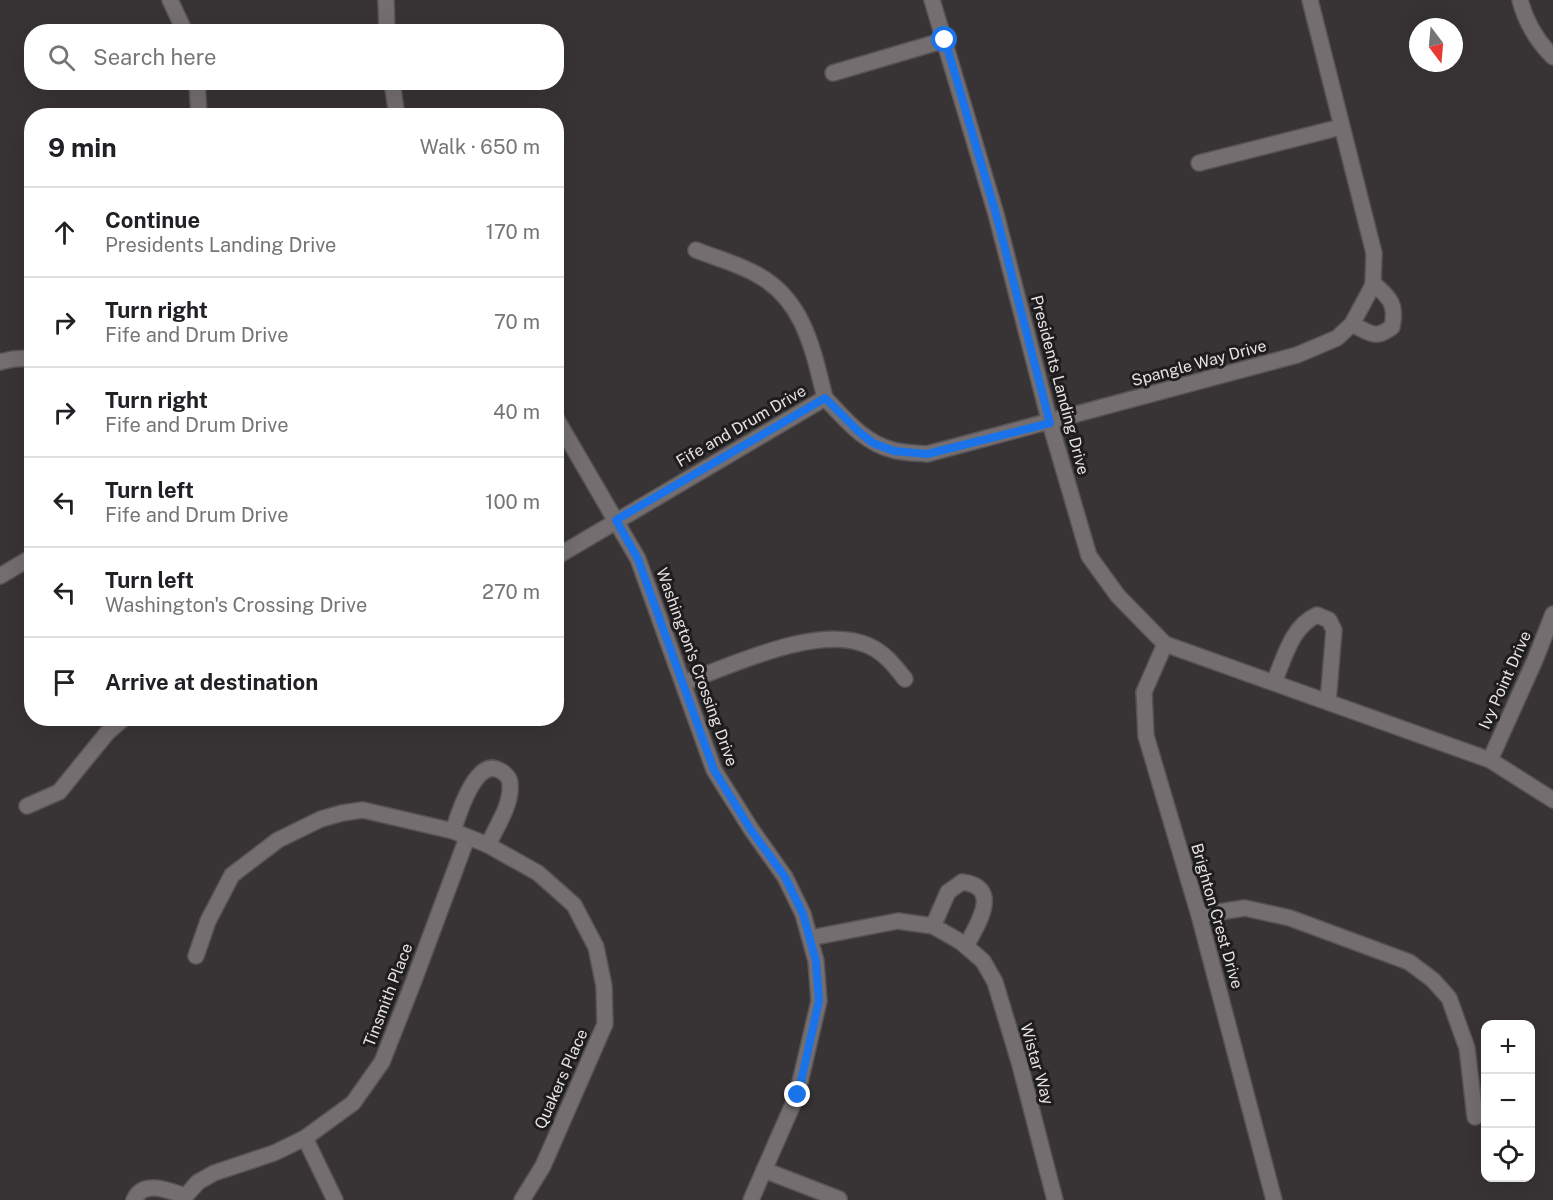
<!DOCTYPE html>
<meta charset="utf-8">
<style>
body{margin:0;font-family:"Public Sans",sans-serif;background:#f2f2f2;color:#202124}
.controls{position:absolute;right:18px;bottom:18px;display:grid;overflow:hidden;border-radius:12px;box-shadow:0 6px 24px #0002}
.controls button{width:54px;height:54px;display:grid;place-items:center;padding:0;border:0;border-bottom:2px solid #e0e0e0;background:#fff;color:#202124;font:30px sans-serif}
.compass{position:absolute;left:1409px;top:18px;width:54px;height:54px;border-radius:50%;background:#fff;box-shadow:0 6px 24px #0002;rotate:164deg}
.stop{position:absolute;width:18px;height:18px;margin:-14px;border:4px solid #1a73e8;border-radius:50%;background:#fff}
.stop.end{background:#1a73e8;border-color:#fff;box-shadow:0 2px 6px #0008}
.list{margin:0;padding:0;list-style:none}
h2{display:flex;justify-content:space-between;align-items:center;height:78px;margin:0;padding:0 24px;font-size:26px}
h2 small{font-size:20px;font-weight:400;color:#757577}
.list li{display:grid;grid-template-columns:39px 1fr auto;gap:18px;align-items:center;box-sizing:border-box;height:90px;padding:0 24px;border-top:2px solid #e0e0e0}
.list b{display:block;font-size:22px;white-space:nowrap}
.list p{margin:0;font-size:20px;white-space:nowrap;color:#757577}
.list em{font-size:20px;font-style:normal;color:#757577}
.icon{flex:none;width:33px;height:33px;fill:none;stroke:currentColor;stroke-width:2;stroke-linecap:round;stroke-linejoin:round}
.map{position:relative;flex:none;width:1553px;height:1200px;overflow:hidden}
.search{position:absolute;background:#fff;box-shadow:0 6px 24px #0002;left:24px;top:24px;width:540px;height:66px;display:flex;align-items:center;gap:15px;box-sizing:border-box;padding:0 21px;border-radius:24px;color:#757577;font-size:22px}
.panel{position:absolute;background:#fff;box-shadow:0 6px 24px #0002;left:24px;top:108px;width:540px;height:618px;border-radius:24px}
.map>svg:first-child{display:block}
</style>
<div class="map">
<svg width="1553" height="1200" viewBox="0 0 1553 1200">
<rect width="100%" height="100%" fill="#383436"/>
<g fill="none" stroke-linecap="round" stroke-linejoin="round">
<defs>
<g id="street">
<path d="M170 0 185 32"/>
<path d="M386 0 387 32"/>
<path d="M932 0 996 214 1050 423 1089 556 1118 596 1165 644 1490 760 1553 800"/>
<path d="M1520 0C1526 23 1536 40 1553 57"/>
<path d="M833 73 945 40"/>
<path d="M197 82 199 116"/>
<path d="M392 82 397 116"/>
<path d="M1199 163 1341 127"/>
<path d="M696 250C716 258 738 264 756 274 804 299 813 350 825 398"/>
<path d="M1352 324C1370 333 1375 340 1392 327 1397 304 1390 298 1373 283"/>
<path d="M0 362 13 359 32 358"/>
<path d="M556 418 638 559 714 770 751 829 785 877 803 914 816 961 819 1001 797 1095 751 1200"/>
<path d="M556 557 825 398C845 419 864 443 893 450 904 453 916 453 927 454L1297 355 1337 338 1352 324 1373 285 1374 253 1310 0"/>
<path d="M0 576 32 557"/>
<path d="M1165 644 1144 692 1146 736 1199 915 1274 1200"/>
<path d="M1274 682C1285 657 1291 627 1317 615L1329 620 1334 630 1328 702"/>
<path d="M683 683C733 665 817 624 867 645 884 652 894 665 905 679"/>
<path d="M1490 760 1535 660 1553 614"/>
<path d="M27 806 59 792 107 733 124 718"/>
<path d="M453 831C458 816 475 758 499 770 505 773 510 778 510 784 512 805 496 827 488 845"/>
<path d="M1199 915 1245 908 1290 918 1409 962 1433 980 1449 998 1467 1048 1475 1117"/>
<path d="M933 926 948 892 962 882C1003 887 977 925 966 946"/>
<path d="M810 938 898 921 933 926 961 942 983 961 995 982 1020 1065 1055 1200"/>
<path d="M196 956 208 921 232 875 278 840 321 819 342 813 363 810 453 831 488 845 538 873 574 905 596 947 604 986 605 1024 543 1166 522 1200"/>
<path d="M305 1138 335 1200"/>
<path d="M764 1170 839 1199"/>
<path d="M134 1200C143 1179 170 1191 185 1196"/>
<path d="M182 1200 198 1182 214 1173 274 1153 305 1138 353 1103 382 1062 413 983 467 838"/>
</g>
</defs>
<use href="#street" stroke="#575355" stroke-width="18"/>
<use href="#street" stroke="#746e71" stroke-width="15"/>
</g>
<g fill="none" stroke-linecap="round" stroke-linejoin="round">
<path stroke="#1a73e8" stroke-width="8" d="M798 1095 819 1001 816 961 803 914 785 877 751 830 714 770 638 559 616 520 825 398 859 432 873 443 894 451 927 454 1050 423 996 214 945 40"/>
</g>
<g text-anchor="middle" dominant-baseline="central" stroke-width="6" stroke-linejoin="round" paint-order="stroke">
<g font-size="16" fill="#e5e2e4" stroke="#1e1c1d">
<text transform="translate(1199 363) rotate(-15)">Spangle Way Drive</text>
<text transform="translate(1060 385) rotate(75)">Presidents Landing Drive</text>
<text transform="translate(741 426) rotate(-30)">Fife and Drum Drive</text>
<text transform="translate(697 667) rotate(70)">Washington's Crossing Drive</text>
<text transform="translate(1505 680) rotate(-66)">Ivy Point Drive</text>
<text transform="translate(1217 916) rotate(74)">Brighton Crest Drive</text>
<text transform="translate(388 995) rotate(-69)">Tinsmith Place</text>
<text transform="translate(1037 1064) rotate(74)">Wistar Way</text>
<text transform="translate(561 1079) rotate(-66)">Quakers Place</text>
</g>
</g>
</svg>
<div class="controls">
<button>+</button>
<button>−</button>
<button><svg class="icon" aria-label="locate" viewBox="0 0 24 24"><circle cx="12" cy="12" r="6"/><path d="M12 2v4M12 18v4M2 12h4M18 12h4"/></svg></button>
</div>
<svg class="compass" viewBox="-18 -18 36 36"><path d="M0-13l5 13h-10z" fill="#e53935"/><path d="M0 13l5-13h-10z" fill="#757577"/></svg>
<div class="stop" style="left:945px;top:40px"></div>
<div class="stop end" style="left:798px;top:1095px"></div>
<div class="search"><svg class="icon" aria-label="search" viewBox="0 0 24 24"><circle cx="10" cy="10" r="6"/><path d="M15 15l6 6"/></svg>Search here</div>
<section class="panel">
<h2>9 min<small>Walk · 650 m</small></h2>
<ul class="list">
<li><svg class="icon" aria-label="ahead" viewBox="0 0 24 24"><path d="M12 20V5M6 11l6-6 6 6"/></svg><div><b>Continue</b><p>Presidents Landing Drive</p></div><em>170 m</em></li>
<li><svg class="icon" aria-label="right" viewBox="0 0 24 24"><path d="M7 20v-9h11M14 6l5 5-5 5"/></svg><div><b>Turn right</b><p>Fife and Drum Drive</p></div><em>70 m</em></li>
<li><svg class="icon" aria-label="right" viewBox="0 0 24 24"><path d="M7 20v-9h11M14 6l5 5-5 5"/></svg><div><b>Turn right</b><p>Fife and Drum Drive</p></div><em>40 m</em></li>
<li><svg class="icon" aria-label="left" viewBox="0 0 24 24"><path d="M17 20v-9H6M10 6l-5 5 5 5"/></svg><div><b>Turn left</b><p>Fife and Drum Drive</p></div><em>100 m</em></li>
<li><svg class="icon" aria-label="left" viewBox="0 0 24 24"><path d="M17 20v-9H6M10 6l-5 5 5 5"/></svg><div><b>Turn left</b><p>Washington's Crossing Drive</p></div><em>270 m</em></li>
<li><svg class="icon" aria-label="arrive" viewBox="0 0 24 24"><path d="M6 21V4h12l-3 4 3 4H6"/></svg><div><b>Arrive at destination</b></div></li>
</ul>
</section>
</div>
